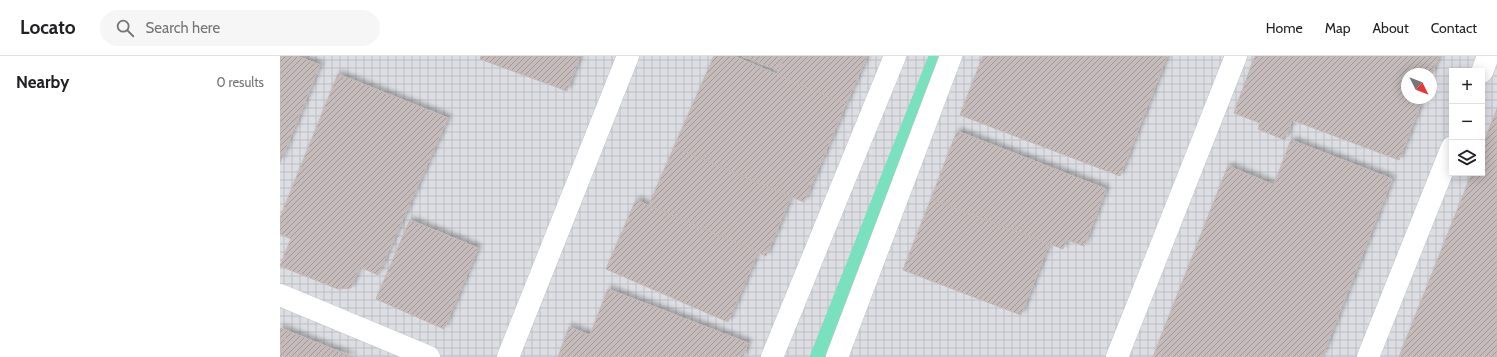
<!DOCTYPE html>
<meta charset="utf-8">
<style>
body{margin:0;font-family:Cabin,sans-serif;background:#f6f6f6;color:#202124}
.controls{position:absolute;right:12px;top:12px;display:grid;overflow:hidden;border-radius:0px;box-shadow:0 2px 10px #0003}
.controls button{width:36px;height:36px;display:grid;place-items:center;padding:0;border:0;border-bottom:1px solid #e0e0e0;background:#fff;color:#202124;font:20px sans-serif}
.compass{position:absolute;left:1121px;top:12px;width:36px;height:36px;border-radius:50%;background:#fff;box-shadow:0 2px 10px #0003;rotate:132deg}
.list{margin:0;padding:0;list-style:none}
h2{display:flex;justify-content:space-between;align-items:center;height:52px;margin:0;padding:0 16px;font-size:17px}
h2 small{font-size:13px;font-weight:400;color:#757577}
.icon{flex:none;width:22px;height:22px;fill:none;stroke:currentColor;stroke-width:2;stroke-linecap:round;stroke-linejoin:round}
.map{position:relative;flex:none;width:1217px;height:301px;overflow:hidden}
header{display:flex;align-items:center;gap:24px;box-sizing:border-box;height:56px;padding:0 20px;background:#fff;border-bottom:1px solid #e0e0e0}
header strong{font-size:19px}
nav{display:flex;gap:22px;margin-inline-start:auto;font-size:14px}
.search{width:280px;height:36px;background:#f6f6f6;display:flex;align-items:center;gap:10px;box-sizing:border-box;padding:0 14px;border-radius:22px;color:#757577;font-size:15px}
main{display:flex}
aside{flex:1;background:#fff}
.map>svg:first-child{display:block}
</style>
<header>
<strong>Locato</strong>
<div class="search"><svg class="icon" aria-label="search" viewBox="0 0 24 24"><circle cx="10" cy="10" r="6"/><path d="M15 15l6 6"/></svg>Search here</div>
<nav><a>Home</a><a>Map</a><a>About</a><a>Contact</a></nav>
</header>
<main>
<aside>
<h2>Nearby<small>0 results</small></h2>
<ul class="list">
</ul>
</aside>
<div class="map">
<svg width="1217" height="301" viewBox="0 0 1217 301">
<defs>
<pattern id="industrial-grid" width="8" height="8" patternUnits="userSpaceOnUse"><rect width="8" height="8" fill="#dcdee3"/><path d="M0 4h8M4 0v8" fill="none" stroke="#bdbec3"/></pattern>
<pattern id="building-hatch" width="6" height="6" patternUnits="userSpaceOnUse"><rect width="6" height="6" fill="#c5bbbb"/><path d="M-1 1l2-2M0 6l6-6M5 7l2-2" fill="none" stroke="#a09898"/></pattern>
<filter id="shadow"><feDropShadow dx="3.5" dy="-3.5" stdDeviation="2" flood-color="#0004"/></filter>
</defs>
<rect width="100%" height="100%" fill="#eadcdd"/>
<path fill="url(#industrial-grid)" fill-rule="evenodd" d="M0 0H1217V301H0ZM1172 15H1202V117H1172ZM1127 18H1151V42H1127Z"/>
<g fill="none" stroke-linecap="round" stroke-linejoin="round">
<path stroke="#7ae1be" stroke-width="18" d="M539 301 658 0"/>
</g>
<g fill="url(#building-hatch)" stroke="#c5b7b6" filter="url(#shadow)">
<path d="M0 0H17L40 9 0 107Z"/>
<path d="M201 0H300L287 35 200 3Z"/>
<path d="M434 0H454L566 48 524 146 394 91Z"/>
<path d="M462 0H503L498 14Z"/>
<path d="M505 0H587L566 48 497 19Z"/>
<path d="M703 0H887L840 120 680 59Z"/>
<path d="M975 0H1159L1151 20V18H1127V42H1143L1119 104 1012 64 1005 84 978 73 980 67 954 57Z"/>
<path d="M58 18 168 62 98 219 80 211 71 232 58 233 0 210 11 183 0 178V162Z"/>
<path d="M1217 53V301H1119L1192 117H1202V91Z"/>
<path d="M677 75 826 133 804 190 787 184 783 193 651 143Z"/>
<path d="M1011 84 1112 123 1042 301H873L948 110 994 129Z"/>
<path d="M394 91 511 141 486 200 369 149Z"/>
<path d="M651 143 769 188 741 259 623 214Z"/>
<path d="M356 144 478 196 448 266 326 213Z"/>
<path d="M130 164 198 192 164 273 96 243Z"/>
<path d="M328 233 468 287 463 301H278L289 271 310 279Z"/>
<path d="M0 272 8 275 0 296Z"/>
<path d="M8 275 73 301H0V296Z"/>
</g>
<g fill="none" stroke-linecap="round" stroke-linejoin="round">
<defs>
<g id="minor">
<path d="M1202 16 1208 0"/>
<path d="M0 239 149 301"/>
<path d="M228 301 348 0"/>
<path d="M492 301 615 0"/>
<path d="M557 301 671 0"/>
<path d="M837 301 956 0"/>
<path d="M1088 301 1172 91"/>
</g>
</defs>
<use href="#minor" stroke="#bec7ca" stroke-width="23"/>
<use href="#minor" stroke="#fff" stroke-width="22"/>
</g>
</svg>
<div class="controls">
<button>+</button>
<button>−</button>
<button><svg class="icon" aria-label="layers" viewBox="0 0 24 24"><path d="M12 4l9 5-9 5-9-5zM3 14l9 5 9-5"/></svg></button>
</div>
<svg class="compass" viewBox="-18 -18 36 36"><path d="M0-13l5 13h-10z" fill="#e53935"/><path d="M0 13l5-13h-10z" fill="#757577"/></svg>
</div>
</main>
